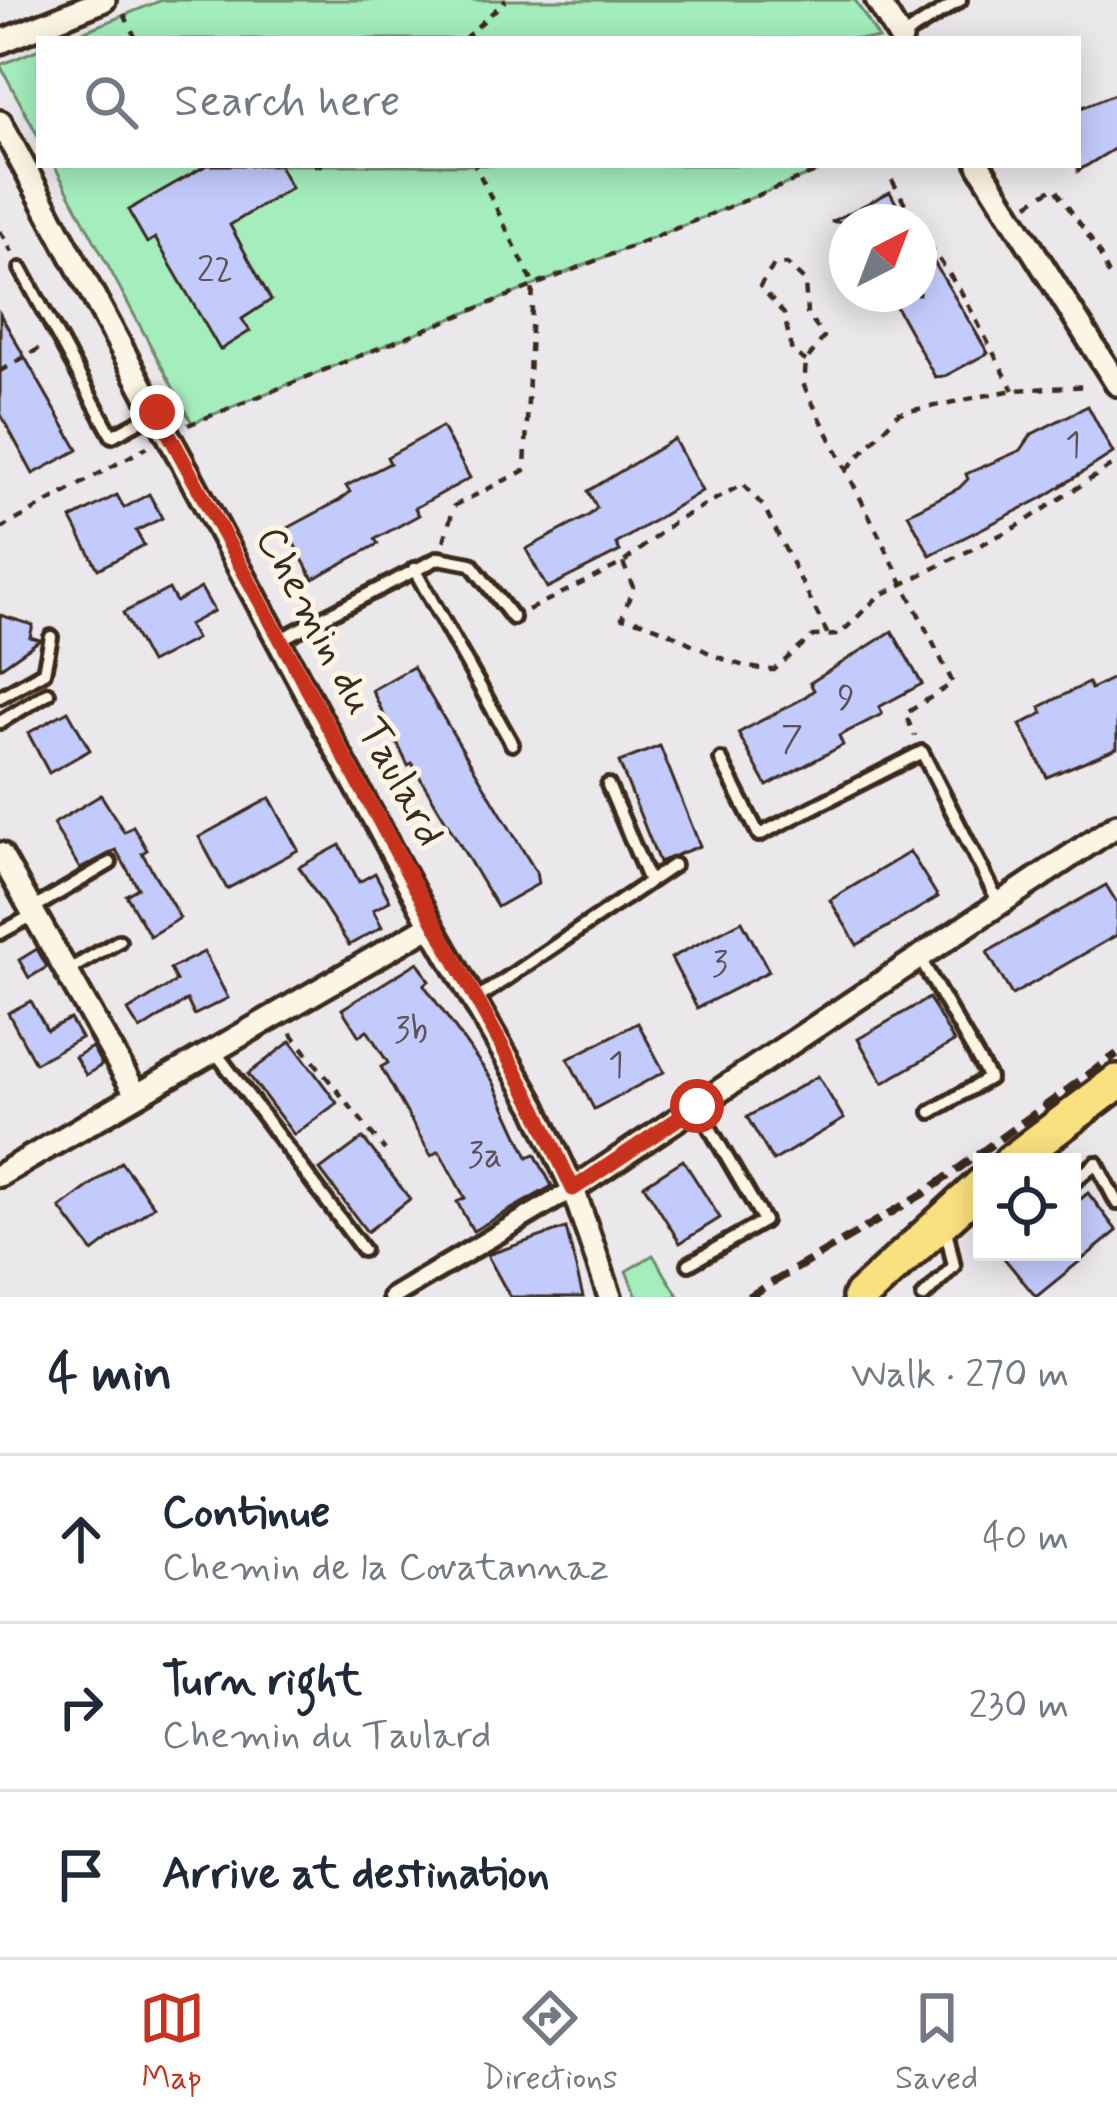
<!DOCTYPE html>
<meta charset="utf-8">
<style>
body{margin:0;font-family:Mynerve,sans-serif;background:#f6f6f7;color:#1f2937}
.controls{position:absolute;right:36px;bottom:36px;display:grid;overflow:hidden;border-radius:0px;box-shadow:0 6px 30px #0003}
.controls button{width:108px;height:108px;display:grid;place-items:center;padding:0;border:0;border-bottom:3px solid #e0e1e3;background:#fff;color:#1f2937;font:60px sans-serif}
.compass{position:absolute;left:829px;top:204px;width:108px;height:108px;border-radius:50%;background:#fff;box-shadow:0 6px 30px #0003;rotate:42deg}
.stop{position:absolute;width:36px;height:36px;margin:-27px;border:9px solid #c8321e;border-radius:50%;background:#fff}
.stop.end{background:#c8321e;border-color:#fff;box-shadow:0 3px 12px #0008}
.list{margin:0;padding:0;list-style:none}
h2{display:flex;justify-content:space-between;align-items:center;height:156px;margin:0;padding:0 48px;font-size:51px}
h2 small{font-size:39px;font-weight:400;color:#747a83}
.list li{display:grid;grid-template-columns:78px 1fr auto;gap:36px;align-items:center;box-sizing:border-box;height:168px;padding:0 48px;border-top:3px solid #e0e1e3}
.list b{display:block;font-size:45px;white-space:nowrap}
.list p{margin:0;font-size:39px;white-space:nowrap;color:#747a83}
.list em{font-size:39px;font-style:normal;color:#747a83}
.icon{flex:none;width:66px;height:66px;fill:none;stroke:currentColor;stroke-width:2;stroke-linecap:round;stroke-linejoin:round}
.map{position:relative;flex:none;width:1117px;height:1297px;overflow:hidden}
.search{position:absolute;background:#fff;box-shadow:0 6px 30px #0003;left:36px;right:36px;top:36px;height:132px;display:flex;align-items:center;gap:30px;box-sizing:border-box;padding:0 42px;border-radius:0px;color:#747a83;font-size:45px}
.sheet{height:660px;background:#fff}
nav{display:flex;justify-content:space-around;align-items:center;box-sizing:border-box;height:168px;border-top:3px solid #e0e1e3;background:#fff;font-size:33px;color:#747a83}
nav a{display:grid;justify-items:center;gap:6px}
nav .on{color:#c8321e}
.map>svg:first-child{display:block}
</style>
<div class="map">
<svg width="1117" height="1297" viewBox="0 0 1117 1297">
<rect width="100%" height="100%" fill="#ebe8ec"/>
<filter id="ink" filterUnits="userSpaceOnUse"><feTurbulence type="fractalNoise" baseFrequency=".00833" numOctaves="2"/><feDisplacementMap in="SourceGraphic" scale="24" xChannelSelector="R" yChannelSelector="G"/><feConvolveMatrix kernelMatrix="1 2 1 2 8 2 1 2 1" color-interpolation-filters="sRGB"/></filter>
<g filter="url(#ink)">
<g fill="#a4eebd" stroke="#708c6e" stroke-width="3">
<path d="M162 0H855L879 39H65Z"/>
<path d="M39 49V138L0 65Z"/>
<path d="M54 165H833L192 423Z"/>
<path d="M653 1255 679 1297H637L626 1271Z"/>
</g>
<g fill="#c3cbfd" stroke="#3b2a1e" stroke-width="3">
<path d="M1117 93V147L1078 171V109Z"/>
<path d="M207 165H279L291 188 230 225 271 300 242 319 250 331 220 350 155 238 147 243 128 210Z"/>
<path d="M890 192 906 222H831Z"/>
<path d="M919 237 988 353 945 376 935 377 889 294H919Z"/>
<path d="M0 314 78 450 33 474 0 413Z"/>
<path d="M1088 406 1113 453 1044 497 930 555 908 514 959 488 968 479 966 474 1021 450 1032 434Z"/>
<path d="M442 427 470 478 415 508 419 515 375 539 378 544 313 579 286 529 340 500 350 492 346 486 390 463 387 457Z"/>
<path d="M674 439 702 491 616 544 620 551 547 588 526 549 588 516 597 508 588 491Z"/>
<path d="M149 494 162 518 136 531 144 545 98 569 71 519 117 495 124 508Z"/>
<path d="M201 588 214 611 188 625 196 639 150 663 123 613 169 589 176 602Z"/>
<path d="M0 615 33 625 30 637 40 640 0 668Z"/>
<path d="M892 631 922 684 879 707 882 714 839 736 843 745 767 786 738 733 802 699 814 690 810 683Z"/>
<path d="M413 667 536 872 538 884 497 907 412 764 408 766 372 690Z"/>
<path d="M1117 676V748L1047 777 1020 725 1043 713 1040 707 1088 683 1091 689Z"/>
<path d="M68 711 90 750 49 773 28 733Z"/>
<path d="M660 746 700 846 659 862 619 762Z"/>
<path d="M101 795 124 832 133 826 147 850 142 853 180 918 150 936 126 895 138 888 116 850 80 869 53 824Z"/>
<path d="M270 798 298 850 227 889 199 837Z"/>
<path d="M340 845 359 882 375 873 390 901 373 910 382 927 349 945 299 867Z"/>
<path d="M910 852 938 897 857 945 830 900Z"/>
<path d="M1106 885 1117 903V935L1012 995 987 952Z"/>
<path d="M742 921 769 971 697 1008 671 958Z"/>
<path d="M37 949 47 967 29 978 19 960Z"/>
<path d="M204 952 228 998 194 1015 187 1000 140 1030 128 1011 176 981 170 969Z"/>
<path d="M418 962 429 981 424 985 493 1081 528 1157 535 1154 552 1186 473 1231 457 1202 465 1198 439 1151 431 1156 381 1067 388 1063 367 1030 359 1036 342 1009Z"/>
<path d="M929 998 954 1042 883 1083 858 1039Z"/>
<path d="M31 1001 47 1030 70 1019 81 1038 35 1063 8 1013Z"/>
<path d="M638 1023 664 1072 594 1109 568 1059Z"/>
<path d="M291 1041 337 1103 294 1135 248 1074Z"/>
<path d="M92 1047 102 1065 86 1075 75 1057Z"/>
<path d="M818 1076 844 1119 773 1161 747 1117Z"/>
<path d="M363 1138 410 1199 367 1232 320 1170Z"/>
<path d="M683 1160 720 1218 680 1243 644 1185Z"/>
<path d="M121 1162 154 1206 93 1252 60 1208Z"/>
<path d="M1088 1193 1117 1231 1036 1297 999 1252H1072V1206Z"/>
<path d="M566 1228 583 1297H510L487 1255Z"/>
</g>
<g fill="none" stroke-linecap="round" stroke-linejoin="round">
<defs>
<g id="service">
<path d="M900 38 960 0"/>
<path d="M21 269 112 436 157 412"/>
<path d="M414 569 512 744"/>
<path d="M279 640 439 558 471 564 513 618"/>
<path d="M0 697 44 672 51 637"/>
<path d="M0 722 48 693"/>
<path d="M721 760 759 835 922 752 999 903"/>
<path d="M608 785 649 881"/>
<path d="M32 909 110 863"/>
<path d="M0 933 35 914"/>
<path d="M919 957 989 1078 931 1112"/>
<path d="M67 971 119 941"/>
<path d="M475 1000 674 865"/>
<path d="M214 1050 363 1250"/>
<path d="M1072 1183 1096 1163 1117 1203"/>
<path d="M689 1264 764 1221 697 1106"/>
<path d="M923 1297 954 1266 945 1225"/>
</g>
<path id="pedestrian" d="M392 1297 573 1189"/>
<g id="minor">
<path d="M877 0 901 39"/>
<path d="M0 42 104 0"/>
<path d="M0 122 431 925 535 1107 573 1189 610 1297"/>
<path d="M979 165 1117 384"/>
<path d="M0 854 136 1094"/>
<path d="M0 1175 431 925"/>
<path d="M573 1189 1117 825"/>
</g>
<g id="primary">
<path d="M1011 1162 1117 1082"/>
<path d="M860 1297 982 1185"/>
</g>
</defs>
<use href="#service" stroke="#3b2a1e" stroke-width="20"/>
<use href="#pedestrian" stroke="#3b2a1e" stroke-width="26"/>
<use href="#minor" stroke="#3b2a1e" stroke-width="30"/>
<use href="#primary" stroke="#3b2a1e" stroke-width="42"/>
<g stroke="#3b2a1e" stroke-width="4.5" stroke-dasharray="9 9" stroke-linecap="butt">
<path d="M124 14 136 39"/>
<path d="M464 39 506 0"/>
<path d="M314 165H332"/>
<path d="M892 180 915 222"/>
<path d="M1028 204 1055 187C1074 219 1097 241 1109 276"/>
<path d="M919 229 963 295 1013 390"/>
<path d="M0 231 12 252"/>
<path d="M806 361 792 352 784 314 760 286 774 265 787 264 805 281 807 314 824 337 806 361 804 386 953 683 905 714 915 736"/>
<path d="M0 371 42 347"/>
<path d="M188 425 833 165"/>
<path d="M847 469 899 413 1013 390 1090 386"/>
<path d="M0 529 147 447"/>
<path d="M444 541 454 506 525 470 533 283 475 165"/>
<path d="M623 563 633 587 622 618C675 624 711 668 774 670L813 636 839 635 879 596 1018 526 1117 462"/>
<path d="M528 610 623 563 674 522 743 484 764 507 828 635"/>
<path d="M291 1033 385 1150"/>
<path d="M0 1296V1297"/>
</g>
<use href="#service" stroke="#fcf5e5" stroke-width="10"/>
<use href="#pedestrian" stroke="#fcf5e5" stroke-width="16"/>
<use href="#minor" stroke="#fcf5e5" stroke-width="21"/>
<use href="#primary" stroke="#fae180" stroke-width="33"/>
<path stroke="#3b2a1e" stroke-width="8" stroke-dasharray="18 9" stroke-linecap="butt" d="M748 1297 926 1192 1117 1054"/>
</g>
</g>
<g fill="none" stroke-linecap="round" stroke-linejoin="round" filter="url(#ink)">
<path stroke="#c8321e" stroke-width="15" d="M157 412 535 1107 573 1189 697 1106"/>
</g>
<g text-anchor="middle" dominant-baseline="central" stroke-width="10" stroke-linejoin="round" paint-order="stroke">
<g font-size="36" fill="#5d5256">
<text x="215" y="271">22</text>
<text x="1073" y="446">1</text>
<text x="846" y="699">9</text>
<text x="792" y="740">7</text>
<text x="720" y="965">3</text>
<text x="411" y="1031">3b</text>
<text x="616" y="1066">1</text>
<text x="485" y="1156">3a</text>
</g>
<g font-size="42" fill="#3b2a1e" stroke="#fcf5e5">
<text transform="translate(349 687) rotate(62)">Chemin du Taulard</text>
</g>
</g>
</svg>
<div class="controls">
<button><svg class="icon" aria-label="locate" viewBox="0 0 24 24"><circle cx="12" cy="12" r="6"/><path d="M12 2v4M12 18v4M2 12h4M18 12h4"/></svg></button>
</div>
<svg class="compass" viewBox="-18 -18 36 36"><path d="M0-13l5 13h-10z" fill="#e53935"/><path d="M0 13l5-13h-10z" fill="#747a83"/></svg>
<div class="stop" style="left:697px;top:1106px"></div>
<div class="stop end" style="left:157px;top:412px"></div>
<div class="search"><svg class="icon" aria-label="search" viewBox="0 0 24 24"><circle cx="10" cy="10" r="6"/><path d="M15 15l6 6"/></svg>Search here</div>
</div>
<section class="sheet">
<h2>4 min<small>Walk · 270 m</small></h2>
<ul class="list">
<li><svg class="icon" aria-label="ahead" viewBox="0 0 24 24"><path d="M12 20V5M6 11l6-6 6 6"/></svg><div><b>Continue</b><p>Chemin de la Covatannaz</p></div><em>40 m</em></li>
<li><svg class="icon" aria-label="right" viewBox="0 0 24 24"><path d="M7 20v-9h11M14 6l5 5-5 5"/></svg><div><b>Turn right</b><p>Chemin du Taulard</p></div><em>230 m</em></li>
<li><svg class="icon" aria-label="arrive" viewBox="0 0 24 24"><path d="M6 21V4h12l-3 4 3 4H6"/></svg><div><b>Arrive at destination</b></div></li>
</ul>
</section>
<nav>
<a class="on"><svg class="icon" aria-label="map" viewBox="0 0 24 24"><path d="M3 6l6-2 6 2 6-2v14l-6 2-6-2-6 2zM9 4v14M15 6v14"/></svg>Map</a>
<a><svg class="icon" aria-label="directions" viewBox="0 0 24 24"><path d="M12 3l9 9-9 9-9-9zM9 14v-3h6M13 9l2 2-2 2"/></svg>Directions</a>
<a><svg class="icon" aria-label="saved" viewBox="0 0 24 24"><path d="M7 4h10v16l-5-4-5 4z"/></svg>Saved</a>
</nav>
